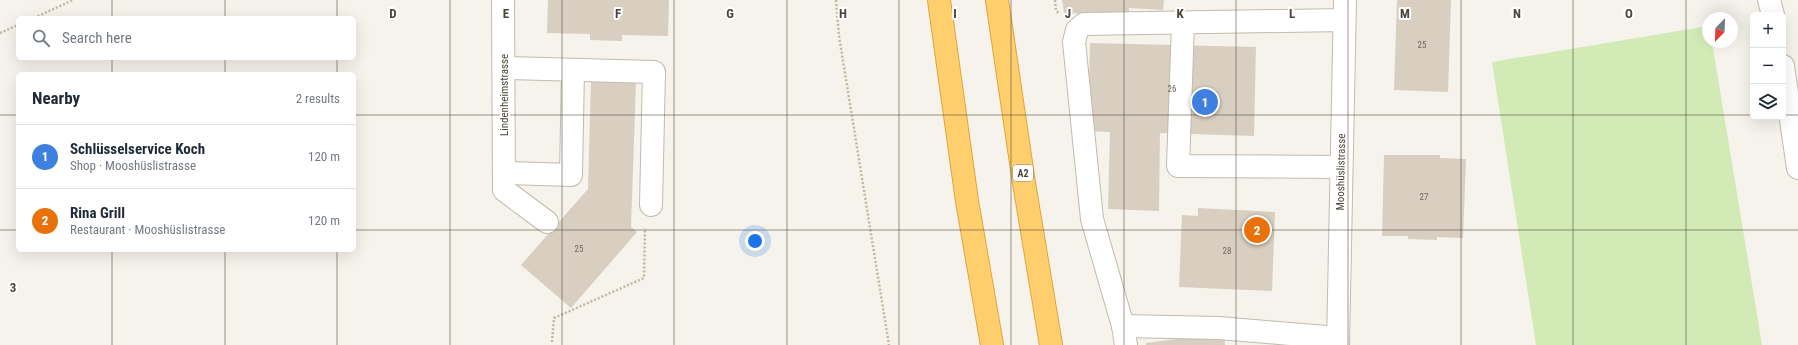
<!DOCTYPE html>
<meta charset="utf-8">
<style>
body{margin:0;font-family:"Roboto Condensed",sans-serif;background:#f2f2f3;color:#1f2937}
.controls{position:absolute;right:12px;top:12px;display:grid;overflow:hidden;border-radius:6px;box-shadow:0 4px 16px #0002}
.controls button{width:36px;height:36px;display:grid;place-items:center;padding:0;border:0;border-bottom:1px solid #e0e1e3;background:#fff;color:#1f2937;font:20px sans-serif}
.compass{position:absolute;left:1702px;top:12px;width:36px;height:36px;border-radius:50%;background:#fff;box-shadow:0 4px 16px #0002;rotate:203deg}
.you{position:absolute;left:755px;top:241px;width:14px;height:14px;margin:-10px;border:3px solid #fff;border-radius:50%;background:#1a73e8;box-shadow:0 0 0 6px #1a73e833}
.badge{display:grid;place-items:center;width:26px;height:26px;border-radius:50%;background:#2563eb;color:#fff;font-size:13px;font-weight:700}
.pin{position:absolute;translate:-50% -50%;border:2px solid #fff;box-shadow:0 1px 4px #0006}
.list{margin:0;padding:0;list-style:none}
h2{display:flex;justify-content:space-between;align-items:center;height:52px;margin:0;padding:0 16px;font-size:17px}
h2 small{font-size:13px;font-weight:400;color:#747a83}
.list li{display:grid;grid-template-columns:26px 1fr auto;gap:12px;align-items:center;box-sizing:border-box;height:64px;padding:0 16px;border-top:1px solid #e0e1e3}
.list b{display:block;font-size:15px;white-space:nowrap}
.list p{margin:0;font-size:13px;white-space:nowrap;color:#747a83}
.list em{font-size:13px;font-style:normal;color:#747a83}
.icon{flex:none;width:22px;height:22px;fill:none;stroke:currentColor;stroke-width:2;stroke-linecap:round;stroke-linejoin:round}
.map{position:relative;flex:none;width:1798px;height:345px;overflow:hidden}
.search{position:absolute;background:#fff;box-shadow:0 4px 16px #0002;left:16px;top:16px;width:340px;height:44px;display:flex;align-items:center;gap:10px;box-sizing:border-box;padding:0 14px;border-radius:6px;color:#747a83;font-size:15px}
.panel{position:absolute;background:#fff;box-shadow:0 4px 16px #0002;left:16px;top:72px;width:340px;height:180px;border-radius:6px}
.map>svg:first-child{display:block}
</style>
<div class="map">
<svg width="1798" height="345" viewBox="0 0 1798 345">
<rect width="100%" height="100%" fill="#f6f3ec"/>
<path fill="#d2eab5" d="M1708 26V42H1712L1762 345H1536L1492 62Z"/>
<g fill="#d8cfc1">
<path d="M548 0H669L668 36 622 35V41L590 40V34L547 33Z"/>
<path d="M1062 0H1164L1163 10 1129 8V16L1064 13Z"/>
<path d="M1397 0H1451L1448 92 1394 90Z"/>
<path d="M1090 43 1256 47 1254 136 1160 133 1159 211 1108 209 1110 132 1088 131Z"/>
<path d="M591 80 636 82 631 227 637 232 571 308 521 265 588 189Z"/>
<path d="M1384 155H1440V158L1466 159 1463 238 1437 237V240L1408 239V236H1382Z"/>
<path d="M1198 208 1275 212 1272 291 1179 287 1182 215 1198 216Z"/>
<path d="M1224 333 1225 345H1146V343Z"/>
</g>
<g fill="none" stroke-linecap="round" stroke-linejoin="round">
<defs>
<g id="minor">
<path d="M503 0 504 190 547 222"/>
<path d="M1769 0 1773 15"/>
<path d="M1183 23 1178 166 1341 167"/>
<path d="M1783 66 1798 168"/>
<path d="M504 68 654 72 651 205"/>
<path d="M504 173 571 175 573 70"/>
<path d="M1123 326 1219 328 1338 338"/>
<path d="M1126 345 1123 326 1092 219 1074 42 1077 30 1084 24 1344 20"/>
<path d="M1338 345 1345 0"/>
</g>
<g id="highway">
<path d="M939 0 967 201 992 345"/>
<path d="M997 0 1024 183 1051 345"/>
</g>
</defs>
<use href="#minor" stroke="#c2bbae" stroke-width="24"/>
<use href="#highway" stroke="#e0a43c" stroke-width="24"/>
<g stroke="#c4b79f" stroke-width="2.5" stroke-dasharray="2 2" stroke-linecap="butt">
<path d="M836 0 839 36 889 345"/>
<path d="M1055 0 1056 11 1059 13"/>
<path d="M34 18 73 0"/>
<path d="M0 33 18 25"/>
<path d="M552 342 554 318 644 278 645 228"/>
</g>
<use href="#minor" stroke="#fff" stroke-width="22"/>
<use href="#highway" stroke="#ffcf6e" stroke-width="22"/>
</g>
<path fill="none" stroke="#4b4439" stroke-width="1" stroke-opacity="0.55" d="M112 0V18M225 0V18M337 0V18M450 0V345M562 0V345M674 0V345M787 0V345M899 0V345M1011 0V345M1124 0V345M1236 0V345M1348 0V345M1461 0V345M1573 0V345M1686 0V345M112 58V74M225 58V74M337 58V74M0 115H18M354 115H1753M1783 115H1798M0 230H18M354 230H1798M112 250V345M225 250V345M337 250V345"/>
<g text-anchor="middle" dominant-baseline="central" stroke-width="4" stroke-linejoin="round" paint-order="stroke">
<g font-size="9" fill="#6e675b">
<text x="1422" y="45">25</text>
<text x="1172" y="89">26</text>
<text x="1424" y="197">27</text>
<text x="579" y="249">25</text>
<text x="1227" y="251">28</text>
</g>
<rect fill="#fff" stroke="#817c74" stroke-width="1" x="1013" y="165" width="20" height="16" rx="3"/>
<g font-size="10" font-weight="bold" fill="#4b4439">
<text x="1023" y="173">A2</text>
</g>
<g font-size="11" fill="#4b4439" stroke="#fff">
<text transform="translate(504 95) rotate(-90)">Lindenheimstrasse</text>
<text transform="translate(1341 172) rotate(-89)">Mooshüslistrasse</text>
</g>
</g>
<g font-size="13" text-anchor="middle" font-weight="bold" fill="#4b4439" stroke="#fff" stroke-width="4" stroke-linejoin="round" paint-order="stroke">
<text x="393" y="18">D</text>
<text x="506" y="18">E</text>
<text x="618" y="18">F</text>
<text x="730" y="18">G</text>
<text x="843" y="18">H</text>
<text x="955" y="18">I</text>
<text x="1068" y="18">J</text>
<text x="1180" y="18">K</text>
<text x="1292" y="18">L</text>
<text x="1405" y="18">M</text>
<text x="1517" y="18">N</text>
<text x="1629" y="18">O</text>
<text x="13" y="292">3</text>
</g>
</svg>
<div class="controls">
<button>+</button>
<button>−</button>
<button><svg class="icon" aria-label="layers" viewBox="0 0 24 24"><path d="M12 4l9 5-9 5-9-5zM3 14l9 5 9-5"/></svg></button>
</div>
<svg class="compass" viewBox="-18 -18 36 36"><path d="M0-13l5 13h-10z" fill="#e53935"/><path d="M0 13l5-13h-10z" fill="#747a83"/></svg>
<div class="you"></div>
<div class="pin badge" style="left:1205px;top:102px;background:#3f7fe0">1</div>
<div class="pin badge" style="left:1257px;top:230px;background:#e8710a">2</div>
<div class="search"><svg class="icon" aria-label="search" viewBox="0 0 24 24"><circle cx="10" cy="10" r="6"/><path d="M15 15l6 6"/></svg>Search here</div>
<section class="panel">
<h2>Nearby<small>2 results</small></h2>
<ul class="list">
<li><span class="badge" style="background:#3f7fe0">1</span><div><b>Schlüsselservice Koch</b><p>Shop · Mooshüslistrasse</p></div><em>120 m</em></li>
<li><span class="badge" style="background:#e8710a">2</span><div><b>Rina Grill</b><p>Restaurant · Mooshüslistrasse</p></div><em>120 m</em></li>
</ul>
</section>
</div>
